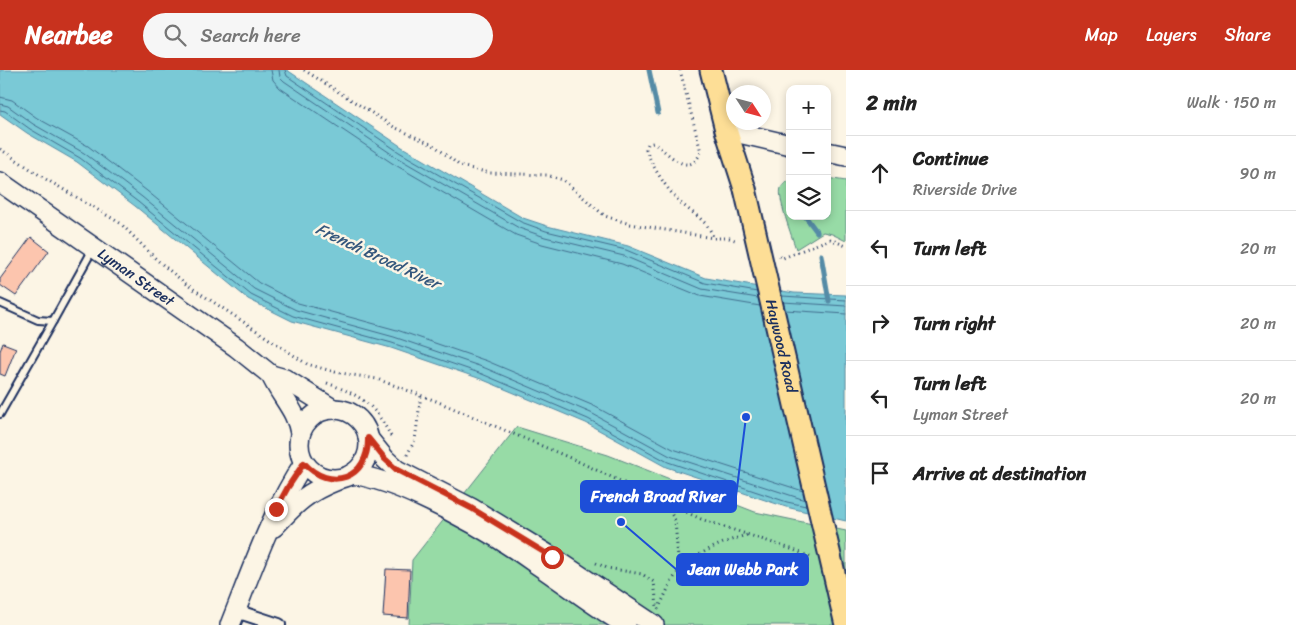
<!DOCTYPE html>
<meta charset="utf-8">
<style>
body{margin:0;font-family:Sriracha,sans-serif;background:#f6f6f6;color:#222}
.controls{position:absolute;right:15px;top:15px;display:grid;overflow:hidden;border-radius:10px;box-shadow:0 2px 8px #0003}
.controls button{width:45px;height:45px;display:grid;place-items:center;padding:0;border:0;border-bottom:1px solid #e0e0e0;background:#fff;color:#222;font:25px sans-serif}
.compass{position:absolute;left:726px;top:15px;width:45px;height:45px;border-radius:50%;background:#fff;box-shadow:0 2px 8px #0003;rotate:126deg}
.stop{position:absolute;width:15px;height:15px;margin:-11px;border:4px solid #c8321e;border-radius:50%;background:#fff}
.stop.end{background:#c8321e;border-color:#fff;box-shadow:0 1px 5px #0008}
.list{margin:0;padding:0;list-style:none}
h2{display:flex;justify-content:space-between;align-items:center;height:65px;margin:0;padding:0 20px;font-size:21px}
h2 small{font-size:16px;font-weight:400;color:#767676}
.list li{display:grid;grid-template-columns:32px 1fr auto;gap:15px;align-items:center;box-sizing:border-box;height:75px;padding:0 20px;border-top:1px solid #e0e0e0}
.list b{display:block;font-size:19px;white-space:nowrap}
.list p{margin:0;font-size:16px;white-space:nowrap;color:#767676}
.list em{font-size:16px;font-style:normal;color:#767676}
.icon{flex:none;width:28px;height:28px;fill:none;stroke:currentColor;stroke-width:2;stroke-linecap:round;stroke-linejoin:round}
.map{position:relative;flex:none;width:846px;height:555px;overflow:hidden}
header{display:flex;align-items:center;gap:30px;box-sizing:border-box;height:70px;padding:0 25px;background:#c8321e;color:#fff}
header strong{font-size:24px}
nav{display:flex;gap:28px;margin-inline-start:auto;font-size:18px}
.search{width:350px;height:45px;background:#f6f6f6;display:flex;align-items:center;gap:12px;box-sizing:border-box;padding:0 18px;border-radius:28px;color:#767676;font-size:19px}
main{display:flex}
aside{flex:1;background:#fff}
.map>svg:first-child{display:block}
</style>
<header>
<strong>Nearbee</strong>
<div class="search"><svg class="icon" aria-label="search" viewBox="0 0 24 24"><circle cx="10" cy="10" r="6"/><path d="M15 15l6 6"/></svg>Search here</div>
<nav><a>Map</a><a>Layers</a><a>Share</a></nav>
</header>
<main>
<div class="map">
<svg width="846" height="555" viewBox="0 0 846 555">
<rect width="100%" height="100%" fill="#fcf5e5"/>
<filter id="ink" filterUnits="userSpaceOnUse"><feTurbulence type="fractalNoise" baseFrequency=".02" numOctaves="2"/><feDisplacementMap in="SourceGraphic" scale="10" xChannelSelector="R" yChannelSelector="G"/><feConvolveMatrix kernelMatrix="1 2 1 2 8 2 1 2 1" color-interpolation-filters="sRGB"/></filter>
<g filter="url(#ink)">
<g fill="#97dba6" stroke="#598582">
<path d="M827 108 846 111V171L832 164 823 162 796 179C792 167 777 127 781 118 783 114 786 113 790 110V146H827Z"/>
<path d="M517 357 608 385 755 442 846 461V555H409L412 490Z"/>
</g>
<path fill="#7ac9d6" stroke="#548ba6" d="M0 0H287L402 77 523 148 547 156 628 176 706 208 794 223 846 225V451L786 437 666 397 586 353 481 309 391 278 292 251 248 229 135 136 77 92 27 63 0 44Z"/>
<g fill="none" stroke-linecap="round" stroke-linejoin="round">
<g stroke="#416d8e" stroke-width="1">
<path d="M271 0 273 10 280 18 392 93 516 165 542 174 622 194 700 226 760 236"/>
<path d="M279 0 280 7 284 11 396 87 519 158 545 167 624 186 702 219 758 228"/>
<path d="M285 0 287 6 399 82 521 152 546 161 626 180 705 213 757 222"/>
<path d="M0 27 12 30 37 48 88 76 147 121 259 213 298 233 397 260 487 291 594 336 673 379 803 421"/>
<path d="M0 34 8 36 33 54 84 83 142 127 254 219 296 240 394 267 485 298 591 343 670 386 805 430"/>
<path d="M0 40 5 41 30 59 80 88 138 132 251 225 293 246 392 273 482 304 588 349 668 392 787 432 806 436"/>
<path d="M782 226 846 230"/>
<path d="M783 232 846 236"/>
<path d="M785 240 846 244"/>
</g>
<g stroke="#548ba6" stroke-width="5">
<path d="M649 0 658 43"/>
<path d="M805 146 817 162"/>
<path d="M821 185 829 231"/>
</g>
</g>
<g fill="#fcc5ae" stroke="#1b2f5e">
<path d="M31 167 49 181 16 226 0 215V209Z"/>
<path d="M3 273 16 278 5 306 0 304V281Z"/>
<path d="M386 499 410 500 408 548 383 546Z"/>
</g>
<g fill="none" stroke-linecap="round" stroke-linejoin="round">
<defs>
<g id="lane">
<path d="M0 233 38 250 53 251 93 179"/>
<path d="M0 344 53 251"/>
</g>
<path id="street" d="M236 541 279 555"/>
<g id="secondary">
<path d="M726 60 790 75"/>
<path d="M827 82 846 86"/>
<path id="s1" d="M0 112 236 277 271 305 285 309 333 339"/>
<path d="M271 305C280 326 297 341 300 363"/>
<circle cx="334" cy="374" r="35"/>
<path d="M368 368 385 389 397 400 471 438 496 453 552 487 654 555"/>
<path d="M352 404C378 408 400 417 423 428 462 446 500 468 535 493 565 513 594 536 626 555"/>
<path d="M274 457C296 433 307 422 338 410"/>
<path d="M230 555C252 500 271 443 304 393"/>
</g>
<path id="primary" d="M711 0 726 60 745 119"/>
</defs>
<use href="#lane" stroke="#1b2f5e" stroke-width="10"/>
<use href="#street" stroke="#1b2f5e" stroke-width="16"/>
<use href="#secondary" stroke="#1b2f5e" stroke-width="22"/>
<use href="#primary" stroke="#1b2f5e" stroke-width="25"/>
<g stroke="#1b2f5e" stroke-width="3" stroke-dasharray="1 4" stroke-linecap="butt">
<path d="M304 0 394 57 435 76 460 96 490 103 547 105 563 110 605 146 630 154 713 168H729L738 171"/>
<path d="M680 0 701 82C688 110 669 82 653 73L648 74 646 79C652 96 663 113 674 126 686 141 709 149 713 168"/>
<path d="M0 79 44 108 120 153 157 190 186 214 307 294 335 302 377 309 436 331 575 390 701 449 791 479 811 487"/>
<path d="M779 186 783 188 830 169 846 176"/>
<path d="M327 313C364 327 373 333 392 368"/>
<path d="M407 385 415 370 421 325"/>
<path d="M664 432 675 450 679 502"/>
<path d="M596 493 607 498 642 504 654 512 657 536"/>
<path d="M658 539C665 527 670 511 679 501 697 482 723 472 747 465"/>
</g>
<use href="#lane" stroke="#fcf5e5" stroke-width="6"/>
<use href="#street" stroke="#fcf5e5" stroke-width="12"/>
<use href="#secondary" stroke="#fcf5e5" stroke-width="19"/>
<use href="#primary" stroke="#fdde96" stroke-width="21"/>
<defs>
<g id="primary-bridge">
<path id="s2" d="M745 119 846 555"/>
</g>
</defs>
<use href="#primary-bridge" stroke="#1b2f5e" stroke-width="25" stroke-linecap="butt"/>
<use href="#primary-bridge" stroke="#fdde96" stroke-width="21"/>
</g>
</g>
<g fill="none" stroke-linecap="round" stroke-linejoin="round" filter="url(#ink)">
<path stroke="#c8321e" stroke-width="6" d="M276 439 288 417 304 393C330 422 369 409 368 368L385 389 397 400 471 438 552 487"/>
</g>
<g text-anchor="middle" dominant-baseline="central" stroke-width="5" stroke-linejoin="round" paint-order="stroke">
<g font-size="15" fill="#1b2f5e" stroke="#fcf5e5">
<text stroke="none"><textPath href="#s1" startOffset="166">Lyman Street</textPath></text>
<text stroke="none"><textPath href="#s2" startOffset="161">Haywood Road</textPath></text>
</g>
<g font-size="16" font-style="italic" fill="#33567c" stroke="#fcf5e5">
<text transform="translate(378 186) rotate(25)">French Broad River</text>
</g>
</g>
<path fill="none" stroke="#1d4ed8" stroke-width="2" d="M746 347L736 426M621 452L677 500"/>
<g fill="#1d4ed8" stroke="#fcf5e5" stroke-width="2">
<circle cx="746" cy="347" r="5"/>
<circle cx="621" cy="452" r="5"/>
</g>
<g fill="#1d4ed8" stroke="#1d4ed8" stroke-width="2">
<rect x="581" y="411" width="155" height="31" rx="5"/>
<rect x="677" y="484" width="131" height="31" rx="5"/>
</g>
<g font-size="16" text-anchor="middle" font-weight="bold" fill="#fff">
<text x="658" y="432">French Broad River</text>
<text x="743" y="505">Jean Webb Park</text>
</g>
</svg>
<div class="controls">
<button>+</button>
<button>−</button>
<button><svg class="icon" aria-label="layers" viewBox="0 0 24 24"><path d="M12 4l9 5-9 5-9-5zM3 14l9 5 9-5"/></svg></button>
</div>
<svg class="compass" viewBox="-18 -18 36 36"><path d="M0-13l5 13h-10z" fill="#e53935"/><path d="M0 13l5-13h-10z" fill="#767676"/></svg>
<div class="stop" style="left:552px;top:487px"></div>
<div class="stop end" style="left:276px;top:439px"></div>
</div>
<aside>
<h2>2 min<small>Walk · 150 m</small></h2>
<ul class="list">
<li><svg class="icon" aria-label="ahead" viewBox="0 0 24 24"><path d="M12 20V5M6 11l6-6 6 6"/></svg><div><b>Continue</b><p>Riverside Drive</p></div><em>90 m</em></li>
<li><svg class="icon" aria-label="left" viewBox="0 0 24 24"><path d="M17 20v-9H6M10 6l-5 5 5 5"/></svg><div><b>Turn left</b></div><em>20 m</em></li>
<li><svg class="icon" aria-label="right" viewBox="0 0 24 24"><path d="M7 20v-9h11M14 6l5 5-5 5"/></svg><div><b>Turn right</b></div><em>20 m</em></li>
<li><svg class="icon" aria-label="left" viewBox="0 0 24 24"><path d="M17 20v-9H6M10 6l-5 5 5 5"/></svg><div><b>Turn left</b><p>Lyman Street</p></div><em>20 m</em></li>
<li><svg class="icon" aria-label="arrive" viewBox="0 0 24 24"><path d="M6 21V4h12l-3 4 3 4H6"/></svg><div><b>Arrive at destination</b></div></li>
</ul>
</aside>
</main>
